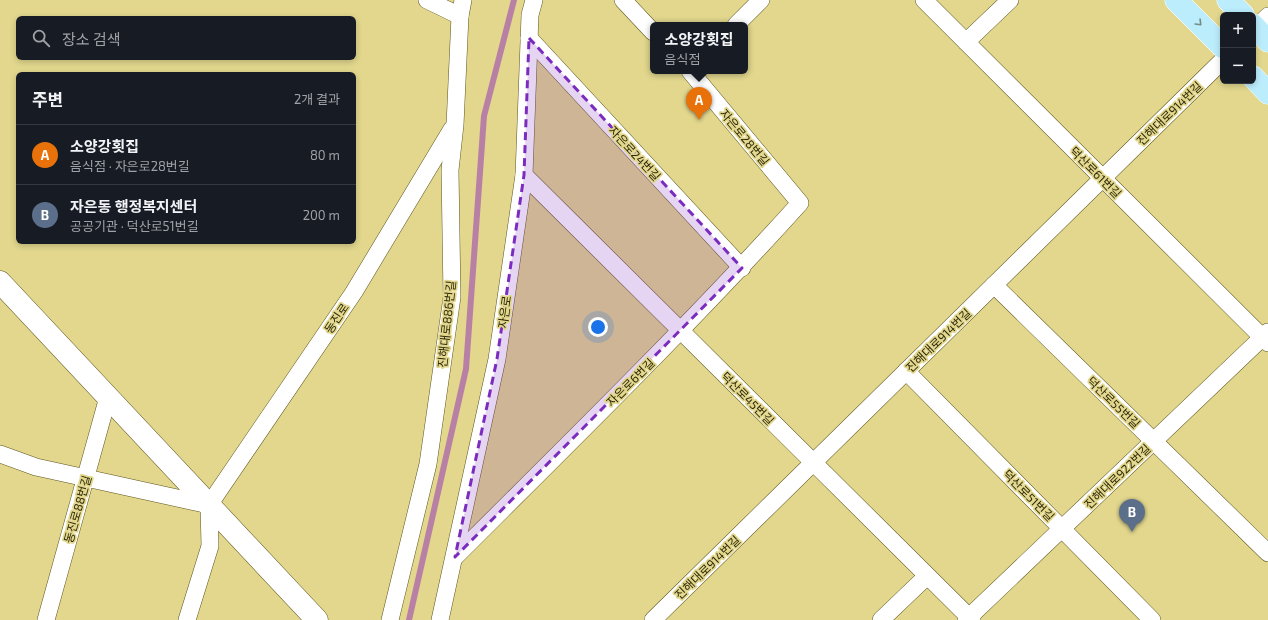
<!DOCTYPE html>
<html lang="ko">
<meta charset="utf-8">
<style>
body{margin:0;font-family:"Exo 2","Noto Sans KR",sans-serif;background:#20242c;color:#f1f3f6}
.controls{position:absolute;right:12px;top:12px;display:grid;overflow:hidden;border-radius:6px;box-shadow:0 2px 6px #0003}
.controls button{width:36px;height:36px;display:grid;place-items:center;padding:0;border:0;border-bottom:1px solid #363941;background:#171b24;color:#f1f3f6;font:20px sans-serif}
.you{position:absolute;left:598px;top:327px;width:14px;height:14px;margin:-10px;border:3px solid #fff;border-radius:50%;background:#1a73e8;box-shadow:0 0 0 6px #1a73e833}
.badge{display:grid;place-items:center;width:26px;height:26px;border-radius:50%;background:#aaa7df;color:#fff;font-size:13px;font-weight:700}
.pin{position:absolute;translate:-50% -33px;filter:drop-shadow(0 1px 2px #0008)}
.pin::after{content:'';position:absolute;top:21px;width:14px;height:12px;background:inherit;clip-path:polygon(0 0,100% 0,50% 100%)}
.popup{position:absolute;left:650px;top:22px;width:98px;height:52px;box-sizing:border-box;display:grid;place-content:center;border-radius:6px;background:#171b24;filter:drop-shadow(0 1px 3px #0005);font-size:13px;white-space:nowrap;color:#9ea1a6}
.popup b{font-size:15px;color:#f1f3f6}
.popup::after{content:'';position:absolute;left:50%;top:100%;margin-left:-8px;border:8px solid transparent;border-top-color:#171b24}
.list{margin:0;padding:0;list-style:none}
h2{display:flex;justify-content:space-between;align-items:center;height:52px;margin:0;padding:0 16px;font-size:17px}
h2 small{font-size:13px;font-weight:400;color:#9ea1a6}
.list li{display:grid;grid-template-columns:26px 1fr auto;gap:12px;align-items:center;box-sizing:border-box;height:60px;padding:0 16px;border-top:1px solid #363941}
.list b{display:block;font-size:15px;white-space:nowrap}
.list p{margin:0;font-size:13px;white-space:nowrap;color:#9ea1a6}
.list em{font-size:13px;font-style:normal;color:#9ea1a6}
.icon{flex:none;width:22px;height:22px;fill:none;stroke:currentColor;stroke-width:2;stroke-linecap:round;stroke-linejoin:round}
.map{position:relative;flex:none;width:1268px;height:620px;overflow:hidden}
.search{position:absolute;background:#171b24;box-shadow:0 2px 6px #0003;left:16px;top:16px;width:340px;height:44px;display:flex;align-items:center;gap:10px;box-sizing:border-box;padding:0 14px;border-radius:6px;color:#9ea1a6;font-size:15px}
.panel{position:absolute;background:#171b24;box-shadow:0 2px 6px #0003;left:16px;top:72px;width:340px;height:172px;border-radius:6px}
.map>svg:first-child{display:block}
</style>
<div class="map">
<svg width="1268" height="620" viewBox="0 0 1268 620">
<rect width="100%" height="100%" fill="#e2d78d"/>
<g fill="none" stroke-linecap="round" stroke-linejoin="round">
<path stroke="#b980a5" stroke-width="6" d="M409 620 466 369 484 116 514 0"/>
<defs>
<g id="street">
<path d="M427 0 460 16"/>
<path d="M623 0 653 32"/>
<path d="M924 0 1268 343"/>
<path d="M736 25 761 0"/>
<path d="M1253 31 1268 16"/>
<path d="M529 38 742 268"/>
<path d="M966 42 1010 0"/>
<path d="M524 175 972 620"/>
<path d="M994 285 1268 553"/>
<path d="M906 371 1152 620"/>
<path d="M0 454 36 467 209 505"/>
<path d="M209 505 354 292 452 129"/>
<path d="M455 557C572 440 690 325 800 203L690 71"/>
<path d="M46 620 108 397"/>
<path d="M187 620 210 546 209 505"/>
<path d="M390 620 428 464 452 297 450 170 455 125 460 16 463 0"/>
<path d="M440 620 497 359 524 175 530 15 534 0"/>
<path d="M653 620 1223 60"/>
<path d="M881 620 927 576"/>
<path d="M966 620 1268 332"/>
</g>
<path id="secondary" d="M0 282 317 620"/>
<g id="primary">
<path d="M1176 0 1223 47"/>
<path d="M1228 0 1243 15"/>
<path d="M1253 25 1268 41"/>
<path d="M1253 77 1268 93"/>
</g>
</defs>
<use href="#street" stroke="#5e551d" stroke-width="18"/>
<use href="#secondary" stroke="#5e551d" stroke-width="23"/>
<use href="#primary" stroke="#fff" stroke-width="23"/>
<use href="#street" stroke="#fff" stroke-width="17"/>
<use href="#secondary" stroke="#fff" stroke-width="22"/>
<use href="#primary" stroke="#bcedfd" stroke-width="22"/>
</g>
<defs><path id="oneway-chevron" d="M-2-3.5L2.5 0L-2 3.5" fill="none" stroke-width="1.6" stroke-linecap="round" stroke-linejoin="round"/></defs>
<use stroke="#748a83" href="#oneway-chevron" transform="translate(1199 23) rotate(45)"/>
<path fill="#7b2cbf" fill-opacity="0.2" stroke="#7b2cbf" stroke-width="3" stroke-dasharray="8 5" stroke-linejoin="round" d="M529 38 742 268 455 557 497 359 524 175Z"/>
<g text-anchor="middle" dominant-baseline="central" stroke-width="3.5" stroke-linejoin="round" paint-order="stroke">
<g font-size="12" fill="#2d2809" stroke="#e2d78d">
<text transform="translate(1169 113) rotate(-44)">진해대로914번길</text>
<text transform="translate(745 137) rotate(50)">자은로28번길</text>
<text transform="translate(635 153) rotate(47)">자은로24번길</text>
<text transform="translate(1096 172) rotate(45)">덕산로61번길</text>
<text transform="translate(504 312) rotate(-82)">자은로</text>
<text transform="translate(336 318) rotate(-56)">동진로</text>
<text transform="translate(446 324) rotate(-84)">진해대로886번길</text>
<text transform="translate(938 340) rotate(-44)">진해대로914번길</text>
<text transform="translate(630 382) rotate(-45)">자은로6번길</text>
<text transform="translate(748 398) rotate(45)">덕산로45번길</text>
<text transform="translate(1114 402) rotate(44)">덕산로55번길</text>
<text transform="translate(1117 476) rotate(-44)">진해대로922번길</text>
<text transform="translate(1029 495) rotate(45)">덕산로51번길</text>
<text transform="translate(77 509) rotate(-74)">동진로88번길</text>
<text transform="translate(707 567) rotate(-44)">진해대로914번길</text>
</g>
</g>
</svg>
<div class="controls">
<button>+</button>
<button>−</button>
</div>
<div class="you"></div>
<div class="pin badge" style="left:699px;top:120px;background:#e8710a">A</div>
<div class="popup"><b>소양강횟집</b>음식점</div>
<div class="pin badge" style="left:1132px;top:532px;background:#5c6f8a">B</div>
<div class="search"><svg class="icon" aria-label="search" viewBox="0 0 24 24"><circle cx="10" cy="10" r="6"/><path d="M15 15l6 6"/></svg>장소 검색</div>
<section class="panel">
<h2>주변<small>2개 결과</small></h2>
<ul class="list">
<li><span class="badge" style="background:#e8710a">A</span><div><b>소양강횟집</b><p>음식점 · 자은로28번길</p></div><em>80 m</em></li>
<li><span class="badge" style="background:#5c6f8a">B</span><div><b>자은동 행정복지센터</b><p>공공기관 · 덕산로51번길</p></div><em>200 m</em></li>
</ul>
</section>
</div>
